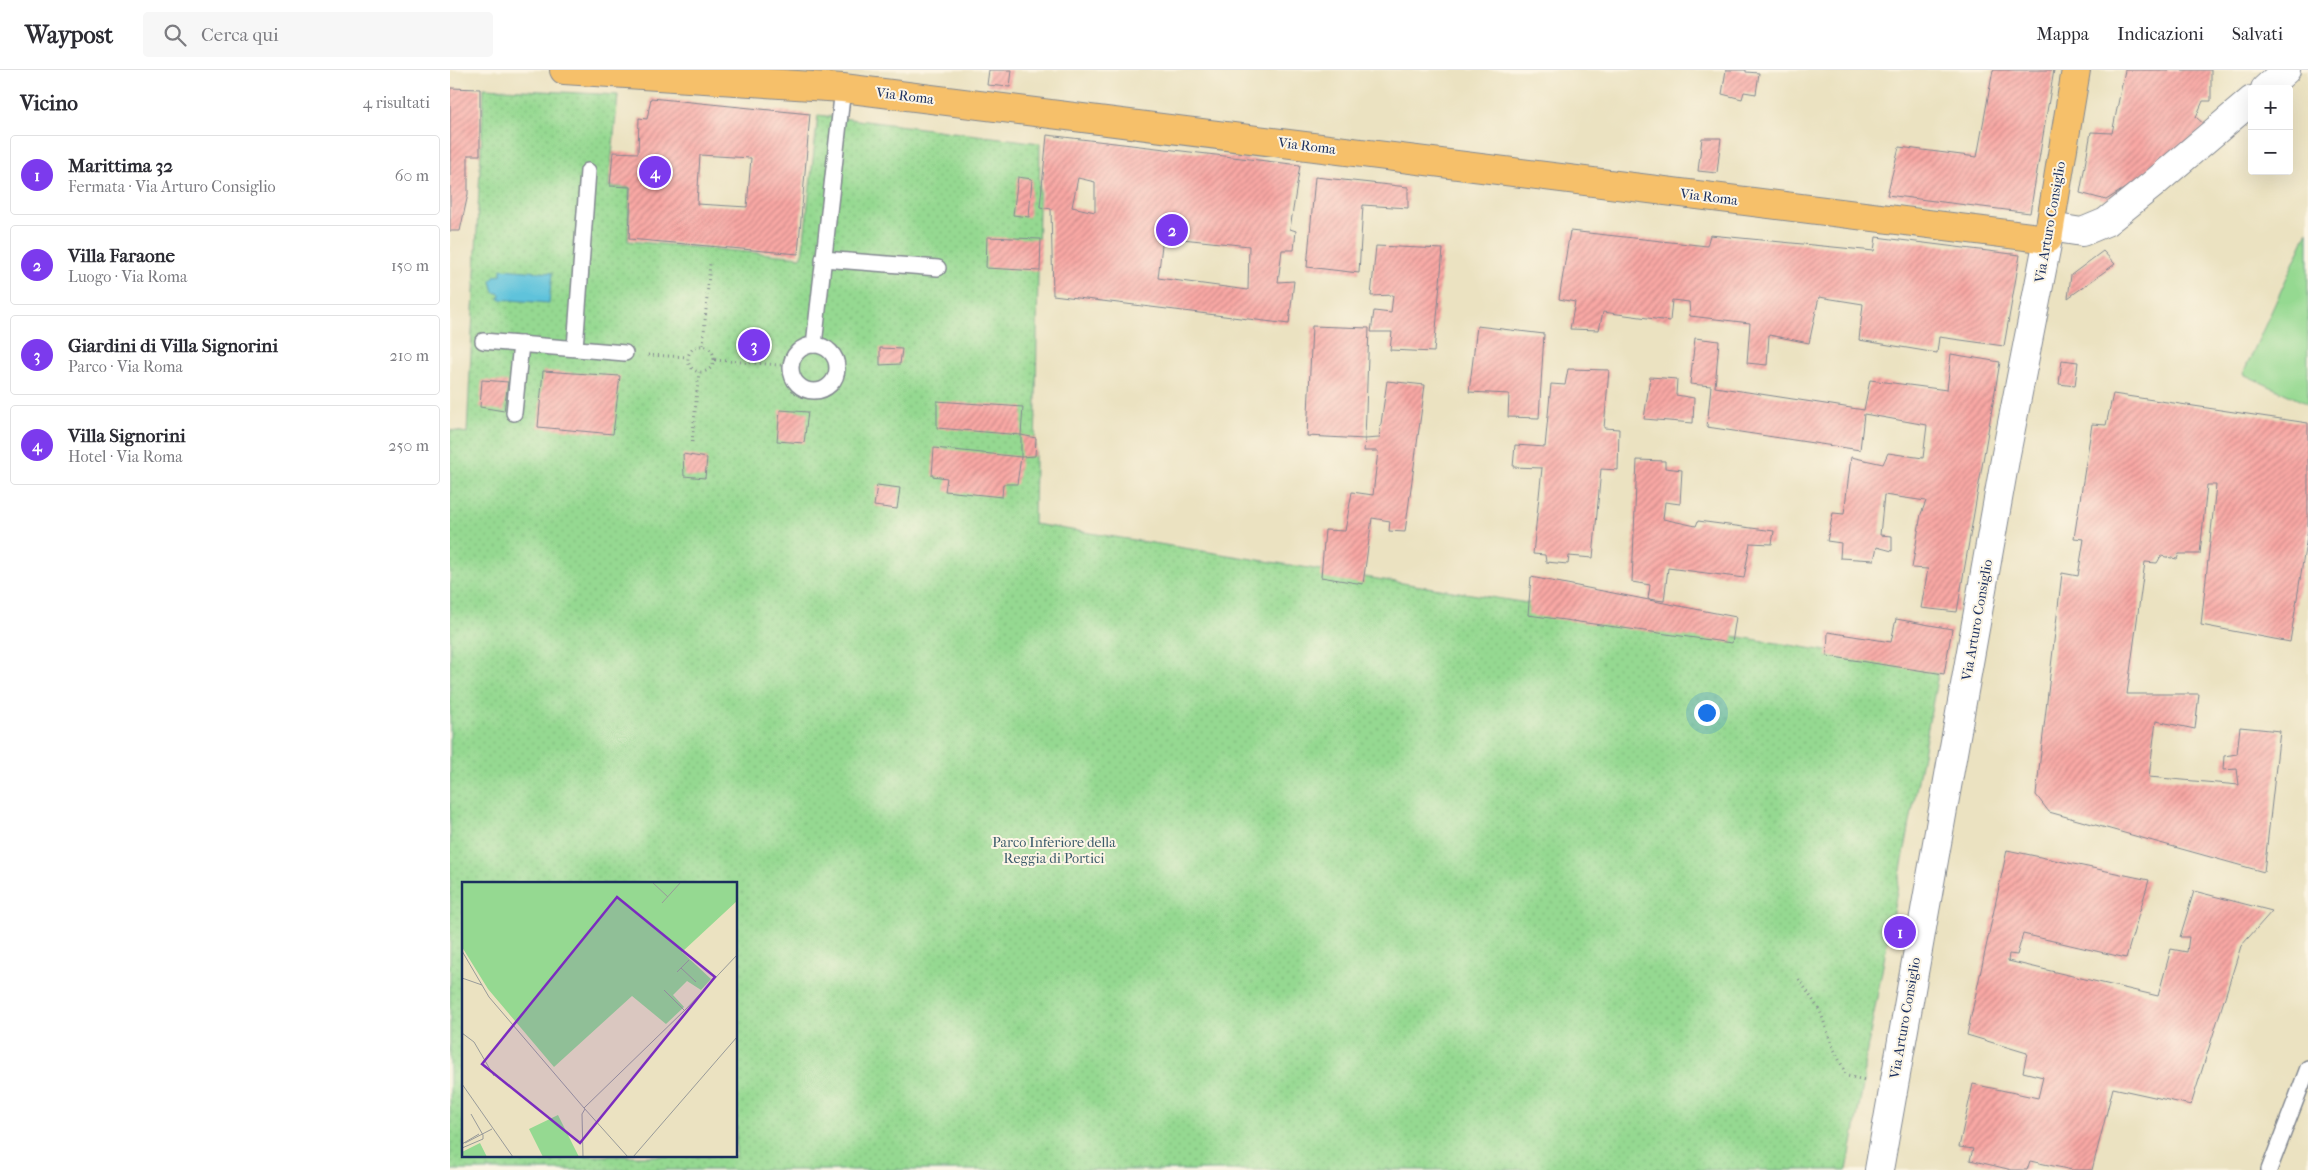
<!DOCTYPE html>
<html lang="it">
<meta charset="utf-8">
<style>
body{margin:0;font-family:"IM FELL French Canon",serif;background:#f7f7f7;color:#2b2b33}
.controls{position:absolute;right:15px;top:15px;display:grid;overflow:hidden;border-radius:5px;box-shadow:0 5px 20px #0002}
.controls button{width:45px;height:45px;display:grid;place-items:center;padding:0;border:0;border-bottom:1px solid #e1e1e2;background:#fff;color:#2b2b33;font:25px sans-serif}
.you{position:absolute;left:1256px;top:642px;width:18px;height:18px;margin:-12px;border:4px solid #fff;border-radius:50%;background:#1a73e8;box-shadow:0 0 0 8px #1a73e833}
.badge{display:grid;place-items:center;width:32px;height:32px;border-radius:50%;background:#7c3aed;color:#fff;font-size:16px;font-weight:700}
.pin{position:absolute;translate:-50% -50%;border:2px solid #fff;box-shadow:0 1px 5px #0006}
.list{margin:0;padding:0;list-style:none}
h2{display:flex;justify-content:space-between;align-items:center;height:65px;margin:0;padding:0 20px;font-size:21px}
h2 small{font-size:16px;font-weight:400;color:#7c7c81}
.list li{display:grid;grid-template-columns:32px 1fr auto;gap:15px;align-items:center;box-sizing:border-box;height:80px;margin:0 10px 10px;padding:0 10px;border:1px solid #e1e1e2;border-radius:5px}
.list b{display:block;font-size:19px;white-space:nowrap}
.list p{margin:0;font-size:16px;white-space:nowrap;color:#7c7c81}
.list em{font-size:16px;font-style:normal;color:#7c7c81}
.icon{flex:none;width:28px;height:28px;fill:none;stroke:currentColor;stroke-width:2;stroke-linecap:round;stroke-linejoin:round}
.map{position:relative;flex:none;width:1858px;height:1100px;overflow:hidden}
header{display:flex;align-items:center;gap:30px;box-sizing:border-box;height:70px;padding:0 25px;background:#fff;border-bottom:1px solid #e1e1e2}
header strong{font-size:24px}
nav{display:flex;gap:28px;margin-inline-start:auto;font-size:18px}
.search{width:350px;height:45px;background:#f7f7f7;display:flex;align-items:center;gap:12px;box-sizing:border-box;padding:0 18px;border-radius:5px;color:#7c7c81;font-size:19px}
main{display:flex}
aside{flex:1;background:#fff}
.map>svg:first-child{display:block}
</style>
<header>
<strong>Waypost</strong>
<div class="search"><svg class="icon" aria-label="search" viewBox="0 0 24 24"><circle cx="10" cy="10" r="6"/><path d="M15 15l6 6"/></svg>Cerca qui</div>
<nav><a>Mappa</a><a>Indicazioni</a><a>Salvati</a></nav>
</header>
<main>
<aside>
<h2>Vicino<small>4 risultati</small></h2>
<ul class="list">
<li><span class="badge">1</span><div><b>Marittima 32</b><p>Fermata · Via Arturo Consiglio</p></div><em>60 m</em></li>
<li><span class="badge">2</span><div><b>Villa Faraone</b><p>Luogo · Via Roma</p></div><em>150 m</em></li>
<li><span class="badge">3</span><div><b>Giardini di Villa Signorini</b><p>Parco · Via Roma</p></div><em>210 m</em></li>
<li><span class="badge">4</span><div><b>Villa Signorini</b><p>Hotel · Via Roma</p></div><em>250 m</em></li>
</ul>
</aside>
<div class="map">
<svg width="1858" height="1100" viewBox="0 0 1858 1100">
<defs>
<pattern id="park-dots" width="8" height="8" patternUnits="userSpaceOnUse" patternTransform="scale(1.25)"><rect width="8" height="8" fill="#95d991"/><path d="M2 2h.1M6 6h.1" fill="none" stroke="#80bb7f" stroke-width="1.8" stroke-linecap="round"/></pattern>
<pattern id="building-hatch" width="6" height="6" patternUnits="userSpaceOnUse" patternTransform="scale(1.25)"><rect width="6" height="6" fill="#f9a8a4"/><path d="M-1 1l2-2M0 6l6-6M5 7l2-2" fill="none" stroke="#c98989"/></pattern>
</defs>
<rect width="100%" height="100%" fill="#fcf5e5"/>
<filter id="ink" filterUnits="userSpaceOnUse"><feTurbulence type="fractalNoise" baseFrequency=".02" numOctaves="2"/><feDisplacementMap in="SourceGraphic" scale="10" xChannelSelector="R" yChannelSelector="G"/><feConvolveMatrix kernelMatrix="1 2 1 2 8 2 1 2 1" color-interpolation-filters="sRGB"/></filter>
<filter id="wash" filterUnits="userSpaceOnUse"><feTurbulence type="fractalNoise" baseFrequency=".0096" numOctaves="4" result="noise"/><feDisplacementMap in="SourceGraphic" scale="20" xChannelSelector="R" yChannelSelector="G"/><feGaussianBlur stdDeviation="1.12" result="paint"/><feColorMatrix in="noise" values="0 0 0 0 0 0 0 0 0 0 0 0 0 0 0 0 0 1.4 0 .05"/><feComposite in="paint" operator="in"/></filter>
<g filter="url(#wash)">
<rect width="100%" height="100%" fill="#ebe2c1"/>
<path fill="#95d991" stroke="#588478" d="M1858 161V334L1793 304Z"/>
<path fill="url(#park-dots)" stroke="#588478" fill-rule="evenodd" d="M34 18 168 25 159 116 180 118 178 171 352 187 368 45 590 73 584 454 1489 599 1414 996V1010L1397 1100H0V360L17 363ZM14 814H286V1086H14Z"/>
<path fill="#5ec3db" stroke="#3c799c" d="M51 199 102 203 99 233 49 229 50 224 44 222 41 211 45 206 51 205Z"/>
<g id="blocks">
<g fill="url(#building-hatch)" fill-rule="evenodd">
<path d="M539 0H562L560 17 537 15Z"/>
<path d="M1276 0H1296V2L1309 3 1306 24 1294 22 1292 29 1272 24Z"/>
<path d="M1543 0H1604L1580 143 1437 125 1449 77 1527 87Z"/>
<path d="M1675 0H1761V31H1753L1746 47 1757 57 1683 113 1656 130 1630 123 1641 62 1662 63Z"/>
<path d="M0 18 30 19V85H18V124L10 161H0Z"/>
<path d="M201 28 360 44 348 184 179 169 181 117 160 116 163 82 188 83 189 48 197 49ZM250 85 301 88 297 137 247 134Z"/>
<path d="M597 65 850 95 840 159 846 161 844 180H832L828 212 844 211 839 254 603 225 601 139 590 137ZM628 108 645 112V142L622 137ZM713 167 799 176 798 220 708 208Z"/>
<path d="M1252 68H1271L1267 103 1248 101Z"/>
<path d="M568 107 582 109 579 147 563 145Z"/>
<path d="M865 107 958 117V138L913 135 909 203 857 197Z"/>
<path d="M1120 161 1257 176 1260 165 1424 181 1426 167 1570 185 1554 276 1489 267 1487 283 1409 270 1413 234 1369 227 1359 273 1319 265 1317 295 1297 293 1300 253 1240 246 1239 232 1222 230 1220 251 1153 242 1149 260 1120 259 1125 232 1109 229Z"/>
<path d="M537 167 591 169 590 201 536 198Z"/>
<path d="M926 176 993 179 984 282 940 280 942 262H921L924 241 941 243 943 225 921 226Z"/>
<path d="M1653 181 1665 194 1618 228 1621 205Z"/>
<path d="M862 256 919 258 915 369 857 366Z"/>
<path d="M1027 256 1094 264 1089 348 1058 347 1059 324 1019 322Z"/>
<path d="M1245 268 1269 271 1265 317 1414 340 1420 310 1497 320 1501 284 1550 292 1507 542 1471 538 1478 499 1462 498 1471 444 1476 431 1434 425 1430 465 1442 466V481L1427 477 1424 490 1390 488 1391 473 1377 471 1383 443 1394 444 1401 387 1433 394 1438 383 1473 388 1477 355 1414 344 1410 380 1257 357 1261 316 1240 314Z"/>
<path d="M430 278 452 279 450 294 430 295Z"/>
<path d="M1612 290 1628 292 1625 316 1609 314Z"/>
<path d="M1118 299 1159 300 1154 358 1169 359 1168 400 1151 399 1143 488 1119 486 1118 494 1096 492 1095 485 1083 484 1092 398 1063 397 1065 375 1095 377 1101 314 1115 315Z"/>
<path d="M93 301 170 306 163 364 88 357Z"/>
<path d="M1200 307 1227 309 1226 325 1244 328 1243 353 1194 349Z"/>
<path d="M32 310 58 312 54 341 30 337Z"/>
<path d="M937 311 975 315 955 462 939 461 940 451 922 448 913 514 871 507 875 460 895 461 902 422 923 425 928 381H914L915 369 929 368Z"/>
<path d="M1663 324 1858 353V460L1840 572 1751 555 1766 415H1757L1750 484H1729L1727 489 1711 486 1707 493 1695 492 1677 624H1749L1745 659 1706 651 1699 707 1789 715 1787 699 1773 700 1774 686 1787 684 1790 657 1830 661 1814 802 1599 742 1586 725 1612 503 1628 506 1634 469 1624 468 1642 354 1656 355Z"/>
<path d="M487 331 573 337 571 365 487 358Z"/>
<path d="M330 340 358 342 354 373 327 371Z"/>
<path d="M571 365 586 368 585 386 571 387Z"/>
<path d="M484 378 571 387 567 414H553L552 427 495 421 497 408 482 406Z"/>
<path d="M233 384 257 388 255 408 234 406Z"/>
<path d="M1187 390 1215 391V398L1232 400 1230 434 1215 432 1213 449 1246 456 1248 451 1324 461 1322 474 1300 473 1294 508 1218 498 1214 531 1198 529 1200 515 1182 512Z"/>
<path d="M427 415 450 418 447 439 424 436Z"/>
<path d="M1081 507 1286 547 1282 573 1078 545Z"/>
<path d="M1446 549 1502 559 1494 604 1377 586 1378 562 1441 572Z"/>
<path d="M1557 780 1699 810 1676 888 1573 864 1567 885 1559 884 1558 891 1708 926 1721 879 1737 882 1739 867H1730L1744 821 1822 841 1791 876 1741 1035 1663 1018 1642 1100H1622L1580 1091 1577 1100H1562L1520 1090 1523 1079 1509 1077 1523 1014 1588 1028 1593 1007 1573 1002 1577 983 1517 965Z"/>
</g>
</g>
</g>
<g filter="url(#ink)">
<use href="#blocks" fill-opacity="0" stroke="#838890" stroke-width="1"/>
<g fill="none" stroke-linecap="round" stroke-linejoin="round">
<defs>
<g id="lane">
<path d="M373 189 488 198"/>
<path d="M33 271 175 283"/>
<path d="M364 275 393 18"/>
<circle cx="364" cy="298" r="23"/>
<path d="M125 278 138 101"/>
<path d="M64 343 71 274"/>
<path d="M1819 1100 1858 998"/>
</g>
<g id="street">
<path d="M1815 19 1836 0"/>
<path d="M1600 157 1632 162 1656 152 1702 115 1802 30"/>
<path d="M1429 1100 1556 384 1598 169"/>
</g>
<path id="primary" d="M114 0 393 18 1598 169 1626 0"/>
</defs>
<use href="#lane" stroke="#838890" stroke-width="18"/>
<use href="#street" stroke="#838890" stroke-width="30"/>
<use href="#primary" stroke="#838890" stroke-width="30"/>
<g stroke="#838890" stroke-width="3" stroke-dasharray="1 4" stroke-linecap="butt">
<path d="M253 275 260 193"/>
<circle cx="251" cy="289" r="13"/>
<path d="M198 285 237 287"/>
<path d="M265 290 342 296"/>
<path d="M242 372 249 302"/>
<path d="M1349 909 1370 941 1382 975 1397 1006 1415 1010"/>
</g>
<use href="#lane" stroke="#fff" stroke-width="15"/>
<use href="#street" stroke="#fff" stroke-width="28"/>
<use href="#primary" stroke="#f6c06b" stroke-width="28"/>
</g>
</g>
<g text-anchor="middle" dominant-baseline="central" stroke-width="4" stroke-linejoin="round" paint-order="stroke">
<g font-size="14" fill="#1b2f5e" stroke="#fcf5e5">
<text transform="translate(455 26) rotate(7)">Via Roma</text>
<text transform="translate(857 76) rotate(7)">Via Roma</text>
<text transform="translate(1259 127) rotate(7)">Via Roma</text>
<text transform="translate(1600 152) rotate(-80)">Via Arturo Consiglio</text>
<text transform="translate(1527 550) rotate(-80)">Via Arturo Consiglio</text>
<text transform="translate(1455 948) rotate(-80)">Via Arturo Consiglio</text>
</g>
<g font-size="14" fill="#3a5a6b" stroke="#fcf5e5">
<text x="604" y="772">Parco Inferiore della<tspan x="604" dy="16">Reggia di Portici</tspan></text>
</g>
</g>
<g transform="translate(12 812)">
<rect width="275" height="275" fill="#ebe2c1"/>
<path d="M96 233 117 275H81L67 247ZM18 261 25 275H0V270Z" fill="#95d991"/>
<path d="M0 0H275V19L220 70 249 97 239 108 225 99 211 113 222 125 204 142 170 114 92 185 26 107 0 65Z" fill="#95d991"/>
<path fill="none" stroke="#989a99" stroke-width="1" d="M190 0 206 15M200 21 219 0M0 69 27 115 122 226M219 86 234 100M215 90 227 78M0 96 20 103M202 108 223 129M0 151 12 160 32 194M0 202 51 275M9 232 21 253M3 261 30 247M0 262 17 252M0 266 21 257V253M121 275 120 232 123 227M166 275 122 226 224 127 275 73M171 275 275 155"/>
<path fill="#7b2cbf" fill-opacity="0.15" stroke="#7b2cbf" stroke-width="2.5" d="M155 15 253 95 118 261 20 182Z"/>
<rect width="275" height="275" fill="none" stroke="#1b2f5e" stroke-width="2.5"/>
</g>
</svg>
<div class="controls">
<button>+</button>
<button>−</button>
</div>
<div class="you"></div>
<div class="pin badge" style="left:1450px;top:862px">1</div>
<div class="pin badge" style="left:722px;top:160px">2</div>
<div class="pin badge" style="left:304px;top:275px">3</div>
<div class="pin badge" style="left:205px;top:102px">4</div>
</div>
</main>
